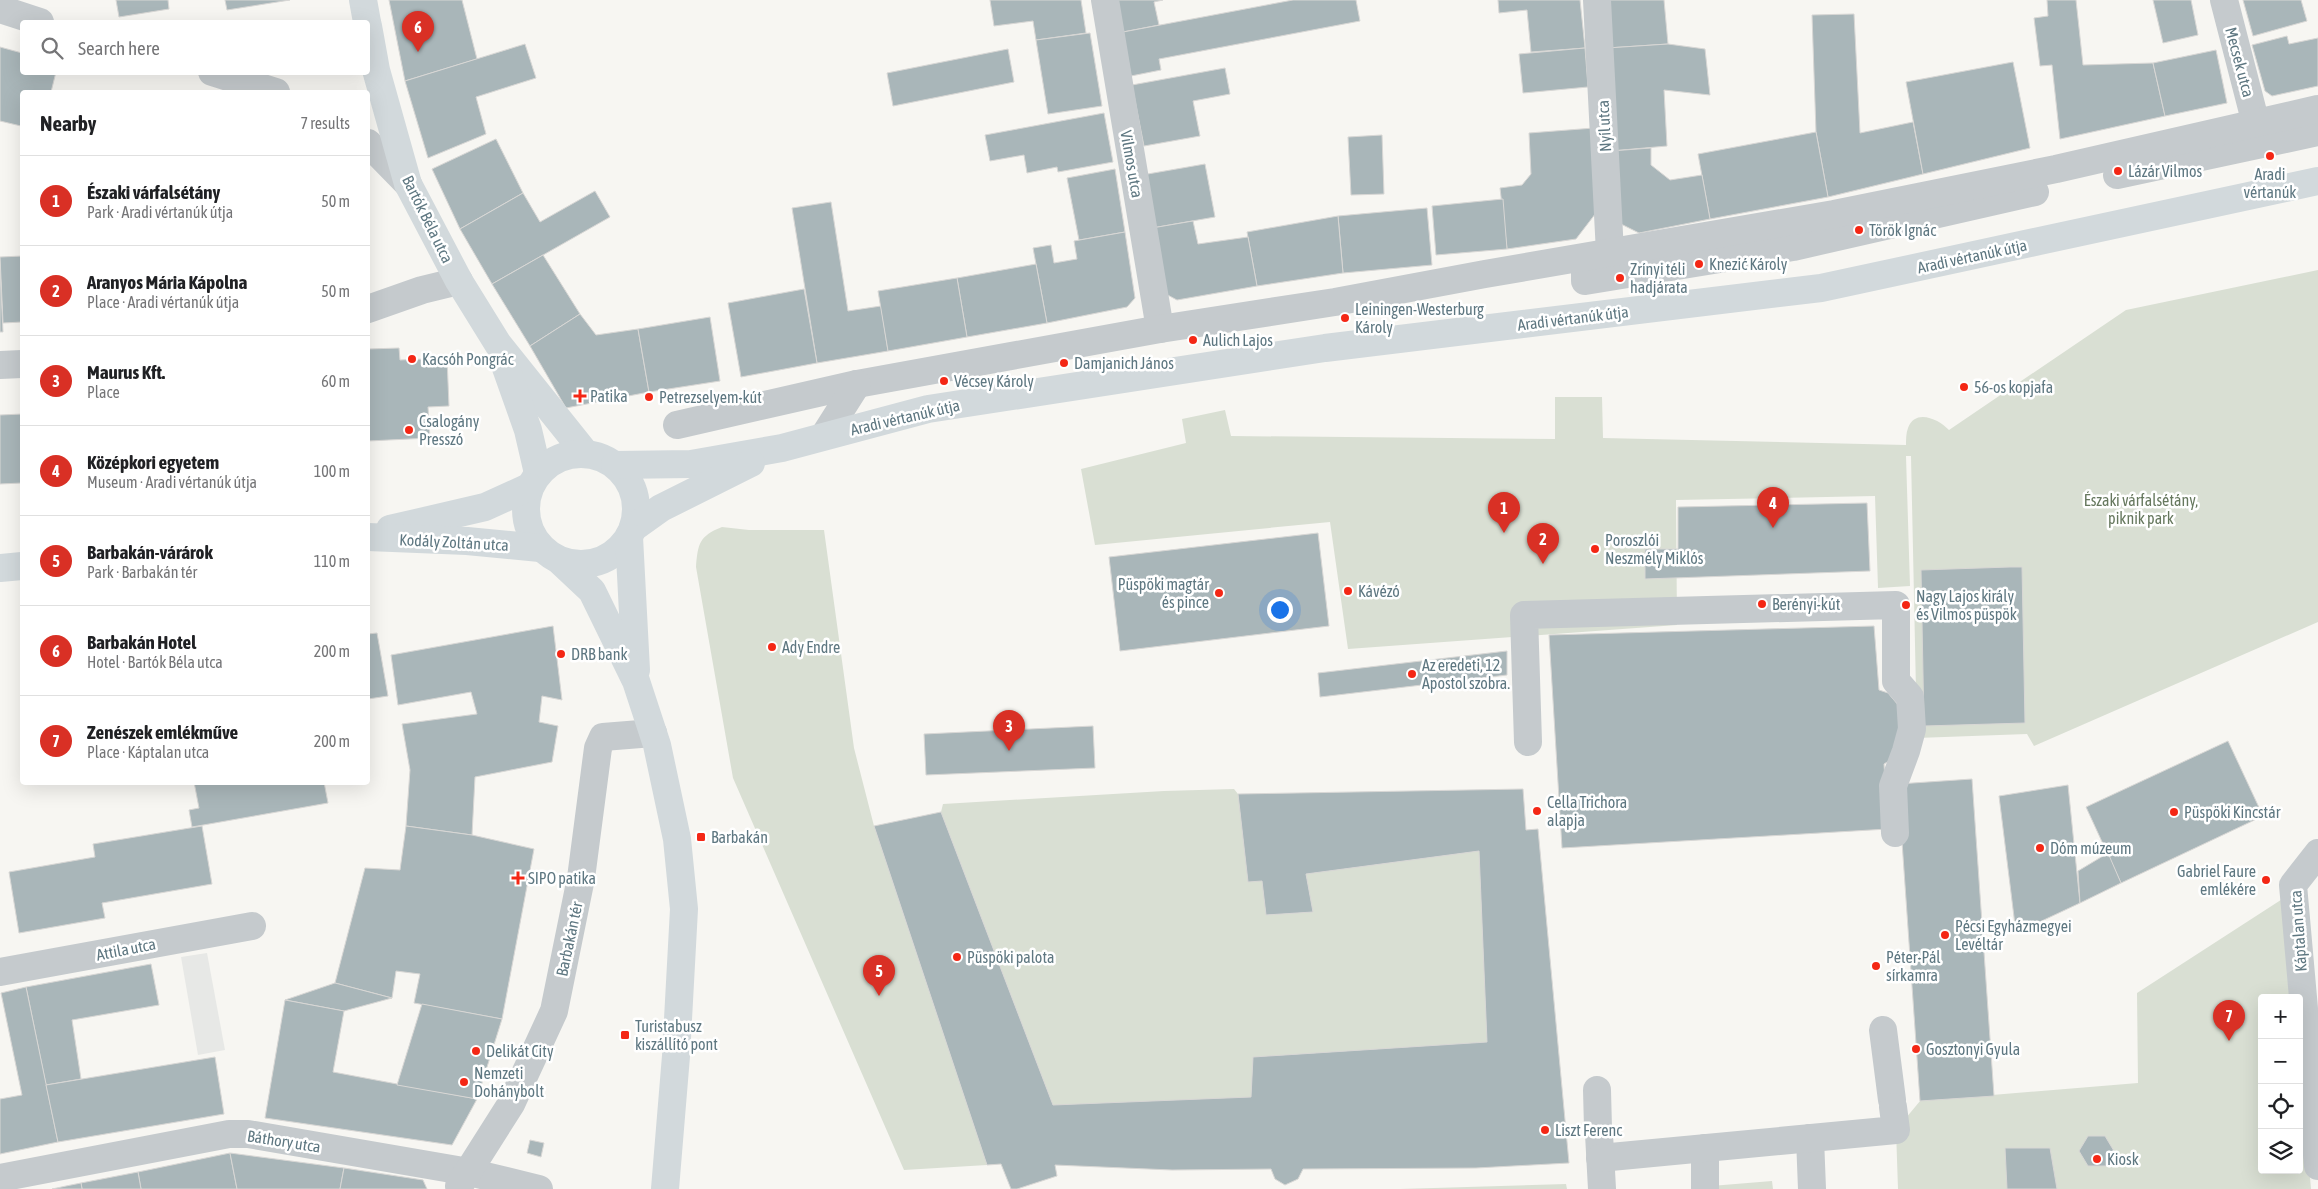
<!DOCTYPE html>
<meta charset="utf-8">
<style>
body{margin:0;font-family:"Asap Condensed",sans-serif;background:#f2f2f2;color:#202124}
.controls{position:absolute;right:15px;bottom:15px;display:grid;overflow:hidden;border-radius:5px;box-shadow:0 5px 20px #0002}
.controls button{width:45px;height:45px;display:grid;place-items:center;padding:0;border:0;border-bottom:1px solid #e0e0e0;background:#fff;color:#202124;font:25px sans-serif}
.you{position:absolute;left:1279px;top:609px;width:18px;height:18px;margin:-12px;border:4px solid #fff;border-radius:50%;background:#1a73e8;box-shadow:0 0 0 8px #1a73e833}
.badge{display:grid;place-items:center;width:32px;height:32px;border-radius:50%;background:#d93025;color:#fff;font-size:16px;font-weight:700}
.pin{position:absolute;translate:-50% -41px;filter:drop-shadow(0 1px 2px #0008)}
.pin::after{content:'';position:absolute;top:26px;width:18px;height:15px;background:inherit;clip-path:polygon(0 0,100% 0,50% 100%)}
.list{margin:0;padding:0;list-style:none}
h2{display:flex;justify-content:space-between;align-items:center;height:65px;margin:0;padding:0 20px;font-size:21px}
h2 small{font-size:16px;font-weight:400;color:#757577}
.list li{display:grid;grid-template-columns:32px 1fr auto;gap:15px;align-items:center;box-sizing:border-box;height:90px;padding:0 20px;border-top:1px solid #e0e0e0}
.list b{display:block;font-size:19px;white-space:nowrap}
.list p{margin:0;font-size:16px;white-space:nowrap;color:#757577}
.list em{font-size:16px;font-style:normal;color:#757577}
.icon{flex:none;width:28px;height:28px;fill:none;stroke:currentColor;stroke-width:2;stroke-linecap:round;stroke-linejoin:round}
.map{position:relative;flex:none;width:2318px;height:1189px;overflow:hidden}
.search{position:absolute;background:#fff;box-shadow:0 5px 20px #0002;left:20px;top:20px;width:350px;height:55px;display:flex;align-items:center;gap:12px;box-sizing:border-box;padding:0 18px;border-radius:5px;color:#757577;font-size:19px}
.panel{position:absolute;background:#fff;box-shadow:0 5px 20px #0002;left:20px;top:90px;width:350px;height:695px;border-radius:5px}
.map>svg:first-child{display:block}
</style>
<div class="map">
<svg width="2318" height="1189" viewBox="0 0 2318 1189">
<rect width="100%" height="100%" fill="#f7f6f2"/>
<path fill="#e7e8e6" d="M207 953 225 1050 198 1055 181 957Z"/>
<g fill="#d9dfd3">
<path d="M2318 270V622L2034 746 2027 734 1917 738 1911 456H1906L1910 586 1878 588 1875 496 1676 500 1677 625 1348 649 1330 522 1095 545 1081 469 1186 443 1182 419 1225 410 1231 436 1555 439V397H1602L1603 438 1906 445C1906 440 1906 433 1908 428 1915 408 1939 419 1949 430L2126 310Z"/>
<path d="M722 527 749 530H824L854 748 874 826 987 1165 904 1170 733 778 696 567C698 544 699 536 722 527Z"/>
<path d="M1234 789 1238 794 1248 881H1262L1266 915 1313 912 1306 874 1479 851 1487 1042 1253 1057 1251 1097 1053 1105 941 812 943 804 1164 791Z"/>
<path d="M2287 896 2295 998H2262V1170H2299V1048L2311 1189H1898L1896 1130 1920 1101 2138 1083 2137 993Z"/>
<path d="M1772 1181 1773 1189H1712L1711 1186Z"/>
<path d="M1566 1184 1567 1189H1400Z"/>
</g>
<g fill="#a9b6b9" stroke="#d8d7d5">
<path d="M116 0H168L169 9 119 17Z"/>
<path d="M225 0H290L227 10Z"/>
<path d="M389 0H462L477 59 405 81Z"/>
<path d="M990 0H1081L1086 33 1036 40 1033 21 994 26Z"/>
<path d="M1117 0H1163L1154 2 1159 25 1123 32Z"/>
<path d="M1293 0H1356L1360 21 1159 59 1161 70 1131 76 1123 32Z"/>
<path d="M1498 0H1580L1585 48 1531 52 1527 10 1499 13Z"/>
<path d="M1604 0H1664L1668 44 1607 48Z"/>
<path d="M2047 0H2076L2083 65 2153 63 2165 116 2060 139 2052 65 2040 66 2034 18 2048 16Z"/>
<path d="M2153 0H2191L2198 35 2163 43Z"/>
<path d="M2243 0H2301L2307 21 2253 36Z"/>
<path d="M1854 14 1860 133 1913 122 1923 174 1828 197 1816 132 1812 15Z"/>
<path d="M1090 33 1102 106 1048 114 1036 40Z"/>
<path d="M2287 36 2289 44 2318 38V86L2272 96 2265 91 2252 45Z"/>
<path d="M525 44 536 78 476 97 486 134 428 158 405 81Z"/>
<path d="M1668 44 1705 49 1710 95 1664 90 1667 146 1611 151 1607 48Z"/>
<path d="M0 47 22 53V72H56L51 92H22L21 126 0 121Z"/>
<path d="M1585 48 1588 87 1523 93 1519 54Z"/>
<path d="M1008 49 1014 82 893 106 887 73Z"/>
<path d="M2216 50 2227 103 2165 116 2153 63Z"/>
<path d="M2013 62 2030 148 1923 174 1906 82Z"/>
<path d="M1225 68 1230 94 1193 101 1200 136 1144 146 1132 85Z"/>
<path d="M1104 113 1113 162 1058 172 1057 167 1027 173 1024 155 990 161 985 135Z"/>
<path d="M1594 128 1599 209 1576 239 1507 249 1500 188 1522 185 1531 174 1529 133Z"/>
<path d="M1816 132 1828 197 1710 219 1698 154Z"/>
<path d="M1382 135 1384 194 1351 195 1348 137Z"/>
<path d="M496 139 523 193 460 229 432 169Z"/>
<path d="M1651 148V165L1670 180 1702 175 1710 219 1639 233 1615 221 1611 151Z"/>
<path d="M1205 164 1215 217 1152 228 1142 175Z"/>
<path d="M1115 169 1125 232 1079 240 1067 178Z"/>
<path d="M595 191 610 217 492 284 460 229 523 193 540 222Z"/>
<path d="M1503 199 1507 249 1436 255 1432 206Z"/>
<path d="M831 202 848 311 881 306 888 351 817 363 792 208Z"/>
<path d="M1427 208 1432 265 1343 273 1338 216Z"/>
<path d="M1338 216 1343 273 1257 286 1247 232Z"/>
<path d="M1193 221 1198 244 1248 237 1257 286 1177 300 1164 293 1152 228Z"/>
<path d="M1125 232 1135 298 1127 307 1047 323 1033 248 1051 245 1054 263 1077 259 1074 241Z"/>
<path d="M543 255 580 314 530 346 492 284Z"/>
<path d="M22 256V322L3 323 0 257Z"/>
<path d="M1036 264 1047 323 967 337 957 278Z"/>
<path d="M0 267 3 332H0Z"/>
<path d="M957 278 967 337 888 351 878 291Z"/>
<path d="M804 289 817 363 741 377 728 303Z"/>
<path d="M580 314 596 335 638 329 649 392 566 408 530 346Z"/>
<path d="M710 317 720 381 649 392 638 329Z"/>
<path d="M399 348 400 360 447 358 449 406 428 407 430 438 368 441V349Z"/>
<path d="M22 414V483L0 484V415Z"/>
<path d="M1867 503 1870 571 1645 579V549H1678V507Z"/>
<path d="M1318 533 1329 626 1120 651 1109 557Z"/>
<path d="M2010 567H2022L2025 723 1924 726 1921 570Z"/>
<path d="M553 626 562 700 542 696 539 722 558 726 552 762 475 777 472 835 406 826 410 770 402 724 477 714 471 692 398 705 391 655Z"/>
<path d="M1874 626 1879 690 1888 693 1904 712 1892 759 1884 764 1888 829 1562 848 1549 635Z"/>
<path d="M377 633 388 696 368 699V634Z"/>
<path d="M1507 651V675L1320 697 1318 673Z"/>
<path d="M1093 726 1095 768 926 775 924 734Z"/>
<path d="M2228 741 2263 816 2121 883 2086 807Z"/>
<path d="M1972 779 1994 1096 1920 1101 1898 784Z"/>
<path d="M194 782H324L328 803 192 827 189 810 199 808Z"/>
<path d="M2068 785 2080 903 2016 933 1999 796Z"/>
<path d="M1523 789 1526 830 1538 829 1569 1163 1476 1168 1303 1169 1298 1179 1285 1185 1275 1179 1271 1169 1172 1170 1055 1165 1057 1176 1017 1189H1011L1001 1164 987 1165 874 826 941 812 1053 1105 1251 1097 1253 1057 1487 1042 1479 851 1306 874 1313 912 1266 915 1262 881 1248 882 1238 794Z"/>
<path d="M202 826 212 884 102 903 105 918 19 933 9 872 95 857 93 844Z"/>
<path d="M406 826 472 835 534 849 502 1019 414 1003 420 974 396 971 392 998 335 983 365 868 400 870Z"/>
<path d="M2108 853 2121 883 2080 903 2078 871Z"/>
<path d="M151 964 159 1005 72 1020 81 1079 46 1085 26 987Z"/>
<path d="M335 983 392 998 344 1011 285 1000Z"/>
<path d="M26 987 58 1142 0 1154V1099L22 1095 1 993Z"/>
<path d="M285 1000 344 1011 333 1072 477 1099 452 1145 265 1118Z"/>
<path d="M422 1004 502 1019 477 1099 397 1085Z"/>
<path d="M215 1057 224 1114 58 1142 46 1085Z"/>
<path d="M2088 1136H2105L2114 1151 2106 1166H2088L2079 1151Z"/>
<path d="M530 1140 544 1143 541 1157 527 1153Z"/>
<path d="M2005 1148H2050L2057 1189H2007Z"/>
<path d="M230 1153 237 1189H141L138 1172Z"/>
<path d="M230 1153 344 1168 340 1189H237Z"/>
<path d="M344 1168 423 1180 427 1189H340Z"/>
<path d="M138 1172 141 1189H82L81 1183Z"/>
<path d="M81 1183 82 1189H52L66 1186Z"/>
</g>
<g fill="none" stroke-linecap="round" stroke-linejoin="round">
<g stroke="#c5cacd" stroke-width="28">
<path d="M1105 0 1160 329"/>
<path d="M1597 0 1610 253"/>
<path d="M2224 0 2256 124"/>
<path d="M0 9 40 22"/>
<path d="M212 72 276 92"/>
<path d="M368 143 408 184"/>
<path d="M2117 175 2318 132"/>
<path d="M1585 258V281L1793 247 2035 192"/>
<path d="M368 309 422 290 459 281"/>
<path d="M0 365 22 364"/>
<path d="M677 425 857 384 1160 329 1335 302 1485 274 1834 214 2056 169 2318 109"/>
<path d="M824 436 857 384"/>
<path d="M1528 742 1524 615 1896 605V681L1910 697 1912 729 1906 751 1893 786 1895 833"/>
<path d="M2318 853 2293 885 2318 1166"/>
<path d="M0 972 252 926"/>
<path d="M1883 1030 1892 1100"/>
<path d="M1597 1090 1598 1128"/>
<path d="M1599 1134 1602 1189"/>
<path d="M1810 1138 1812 1189"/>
<path d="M1705 1148V1189"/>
<path d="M1600 1158 1896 1130 1893 1107"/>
<path d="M0 1178 229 1134H248L469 1172 539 1189"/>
<path d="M459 1186 511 1104 554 1011 581 878 598 748 603 737 653 733"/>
</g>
<g stroke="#d2d9dc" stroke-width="28">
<path d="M363 0 367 22"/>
<path d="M368 26 376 70 408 184 459 281 498 344 586 454"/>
<path d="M505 365 528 430 538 473"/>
<circle cx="581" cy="509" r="55"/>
<path d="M615 465 691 464 782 448 928 409 1325 348 1821 288 2318 181"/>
<path d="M633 528 661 508 751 463"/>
<path d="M390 529 485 507 529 487"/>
<path d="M368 537 467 541 540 548"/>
<path d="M629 537 636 670"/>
<path d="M559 560 592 591 636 681 657 745 677 839 684 909 676 1056 665 1189"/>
<path d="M0 568 22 566"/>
</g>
</g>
<g fill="#f42715" stroke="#fff" stroke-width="2">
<circle cx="2270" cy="156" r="5"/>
<circle cx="2118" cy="171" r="5"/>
<circle cx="1859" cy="230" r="5"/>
<circle cx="1699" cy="264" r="5"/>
<circle cx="1620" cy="278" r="5"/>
<circle cx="1345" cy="318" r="5"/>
<circle cx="1193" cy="340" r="5"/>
<circle cx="412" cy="359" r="5"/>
<circle cx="1064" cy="363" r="5"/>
<circle cx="944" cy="381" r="5"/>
<circle cx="1964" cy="387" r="5"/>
<path d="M577.5 388.5h5v5h5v5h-5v5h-5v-5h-5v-5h5z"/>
<circle cx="649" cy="397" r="5"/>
<circle cx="409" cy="430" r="5"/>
<circle cx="1595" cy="549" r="5"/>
<circle cx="1348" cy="591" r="5"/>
<circle cx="1219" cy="593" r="5"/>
<circle cx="1762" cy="604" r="5"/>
<circle cx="1906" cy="605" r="5"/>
<circle cx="772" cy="647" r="5"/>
<circle cx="561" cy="654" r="5"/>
<circle cx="1412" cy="674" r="5"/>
<circle cx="1537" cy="811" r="5"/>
<circle cx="2174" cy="812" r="5"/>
<rect x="696" y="832" width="10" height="10" rx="2.5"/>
<circle cx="2040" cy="848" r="5"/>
<path d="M515.5 870.5h5v5h5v5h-5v5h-5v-5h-5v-5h5z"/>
<circle cx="2266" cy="880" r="5"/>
<circle cx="1945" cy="935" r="5"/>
<circle cx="957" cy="957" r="5"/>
<circle cx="1876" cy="966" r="5"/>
<rect x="620" y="1030" width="10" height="10" rx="2.5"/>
<circle cx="1916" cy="1049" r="5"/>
<circle cx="476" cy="1051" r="5"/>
<circle cx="464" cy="1082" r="5"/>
<circle cx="1545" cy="1130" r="5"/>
<circle cx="2097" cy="1159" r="5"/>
</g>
<g text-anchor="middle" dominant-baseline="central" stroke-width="5" stroke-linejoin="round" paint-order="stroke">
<g font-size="16" fill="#5e7781" stroke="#fff">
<text transform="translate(2240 62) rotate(75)">Mecsek utca</text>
<text transform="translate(1604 126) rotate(-93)">Nyíl utca</text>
<text transform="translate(1132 164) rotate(80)">Vilmos utca</text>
<text transform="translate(428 219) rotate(64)">Bartók Béla utca</text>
<text transform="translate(1972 256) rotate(-12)">Aradi vértanúk útja</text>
<text transform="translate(1573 318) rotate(-7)">Aradi vértanúk útja</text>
<text transform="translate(905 417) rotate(-13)">Aradi vértanúk útja</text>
<text transform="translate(454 542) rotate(3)">Kodály Zoltán utca</text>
<text transform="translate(2298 931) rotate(-94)">Káptalan utca</text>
<text transform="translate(569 939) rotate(-78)">Barbakán tér</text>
<text transform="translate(126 949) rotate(-11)">Attila utca</text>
<text transform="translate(284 1141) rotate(9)">Báthory utca</text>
</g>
<g font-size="16" fill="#5e7781" stroke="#fff" text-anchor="start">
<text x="2128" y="171">Lázár Vilmos</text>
<text x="2270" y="174" text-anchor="middle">Aradi<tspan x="2270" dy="18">vértanúk</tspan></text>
<text x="1869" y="230">Török Ignác</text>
<text x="1709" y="264">Knezić Károly</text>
<text x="1630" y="269">Zrínyi téli<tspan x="1630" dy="18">hadjárata</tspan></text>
<text x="1355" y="309">Leiningen-Westerburg<tspan x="1355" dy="18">Károly</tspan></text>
<text x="1203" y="340">Aulich Lajos</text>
<text x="422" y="359">Kacsóh Pongrác</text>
<text x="1074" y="363">Damjanich János</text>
<text x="954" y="381">Vécsey Károly</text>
<text x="1974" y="387">56-os kopjafa</text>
<text x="590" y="396">Patika</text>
<text x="659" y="397">Petrezselyem-kút</text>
<text x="419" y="421">Csalogány<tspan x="419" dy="18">Presszó</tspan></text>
<text x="1605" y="540">Poroszlói<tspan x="1605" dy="18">Neszmély Miklós</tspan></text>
<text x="1209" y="584" text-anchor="end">Püspöki magtár<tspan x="1209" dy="18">és pince</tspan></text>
<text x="1358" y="591">Kávézó</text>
<text x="1916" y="596">Nagy Lajos király<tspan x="1916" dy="18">és Vilmos püspök</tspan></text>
<text x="1772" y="604">Berényi-kút</text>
<text x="782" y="647">Ady Endre</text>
<text x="571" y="654">DRB bank</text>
<text x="1422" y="665">Az eredeti, 12<tspan x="1422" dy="18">Apostol szobra.</tspan></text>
<text x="1547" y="802">Cella Trichora<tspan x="1547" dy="18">alapja</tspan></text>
<text x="2184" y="812">Püspöki Kincstár</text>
<text x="711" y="837">Barbakán</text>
<text x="2050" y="848">Dóm múzeum</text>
<text x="2256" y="871" text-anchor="end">Gabriel Faure<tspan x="2256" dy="18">emlékére</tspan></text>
<text x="528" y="878">SIPO patika</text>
<text x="1955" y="926">Pécsi Egyházmegyei<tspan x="1955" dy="18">Levéltár</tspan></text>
<text x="967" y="957">Püspöki palota</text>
<text x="1886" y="957">Péter-Pál<tspan x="1886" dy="18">sírkamra</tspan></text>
<text x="635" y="1026">Turistabusz<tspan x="635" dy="18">kiszállító pont</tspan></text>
<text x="1926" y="1049">Gosztonyi Gyula</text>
<text x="486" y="1051">Delikát City</text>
<text x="474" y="1073">Nemzeti<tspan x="474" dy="18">Dohánybolt</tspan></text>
<text x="1555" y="1130">Liszt Ferenc</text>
<text x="2107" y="1159">Kiosk</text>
</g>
<g font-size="16" fill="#66785e" stroke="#fff">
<text x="2141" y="500">Északi várfalsétány,<tspan x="2141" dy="18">piknik park</tspan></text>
</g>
</g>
</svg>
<div class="controls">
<button>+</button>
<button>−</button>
<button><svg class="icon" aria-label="locate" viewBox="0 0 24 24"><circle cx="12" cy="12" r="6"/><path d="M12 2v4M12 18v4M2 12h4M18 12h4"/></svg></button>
<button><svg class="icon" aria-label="layers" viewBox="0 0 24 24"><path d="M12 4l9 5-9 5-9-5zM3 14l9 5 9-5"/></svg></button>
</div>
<div class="you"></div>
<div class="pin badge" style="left:1504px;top:533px">1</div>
<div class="pin badge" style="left:1543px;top:564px">2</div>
<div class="pin badge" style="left:1009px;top:751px">3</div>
<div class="pin badge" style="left:1773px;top:528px">4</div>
<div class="pin badge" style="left:879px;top:996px">5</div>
<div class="pin badge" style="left:418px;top:52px">6</div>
<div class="pin badge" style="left:2229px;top:1041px">7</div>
<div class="search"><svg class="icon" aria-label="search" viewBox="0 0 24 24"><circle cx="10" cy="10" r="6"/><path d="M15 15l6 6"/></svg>Search here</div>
<section class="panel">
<h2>Nearby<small>7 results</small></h2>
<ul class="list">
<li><span class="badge">1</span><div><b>Északi várfalsétány</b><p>Park · Aradi vértanúk útja</p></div><em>50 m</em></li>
<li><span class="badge">2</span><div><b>Aranyos Mária Kápolna</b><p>Place · Aradi vértanúk útja</p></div><em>50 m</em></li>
<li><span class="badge">3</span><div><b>Maurus Kft.</b><p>Place</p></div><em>60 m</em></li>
<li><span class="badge">4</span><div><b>Középkori egyetem</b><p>Museum · Aradi vértanúk útja</p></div><em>100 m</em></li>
<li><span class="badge">5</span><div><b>Barbakán-várárok</b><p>Park · Barbakán tér</p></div><em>110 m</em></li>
<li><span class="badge">6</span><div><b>Barbakán Hotel</b><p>Hotel · Bartók Béla utca</p></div><em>200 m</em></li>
<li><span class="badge">7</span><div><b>Zenészek emlékműve</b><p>Place · Káptalan utca</p></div><em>200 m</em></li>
</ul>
</section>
</div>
